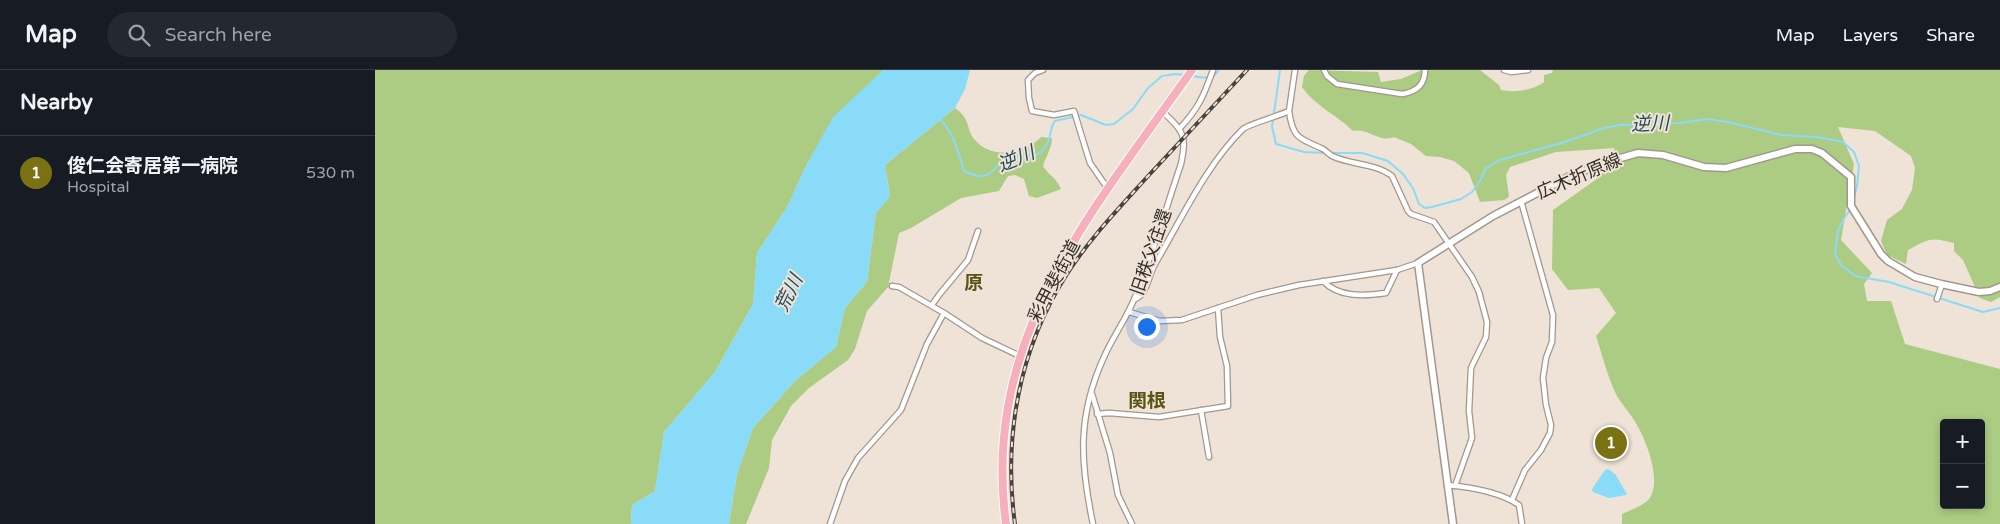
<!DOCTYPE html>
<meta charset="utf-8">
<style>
body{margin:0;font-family:"Varela Round","Noto Sans JP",sans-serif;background:#242831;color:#f1f3f6}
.controls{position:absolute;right:15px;bottom:15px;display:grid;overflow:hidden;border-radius:5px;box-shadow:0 2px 8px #0003}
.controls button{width:45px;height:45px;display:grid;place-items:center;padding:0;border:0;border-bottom:1px solid #363941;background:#171b24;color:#f1f3f6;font:25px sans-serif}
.you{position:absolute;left:771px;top:256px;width:18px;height:18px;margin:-12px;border:4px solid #fff;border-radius:50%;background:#1a73e8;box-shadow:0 0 0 8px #1a73e833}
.badge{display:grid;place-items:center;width:32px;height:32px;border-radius:50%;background:#7a7112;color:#fff;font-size:16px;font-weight:700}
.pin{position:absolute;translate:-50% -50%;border:2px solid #fff;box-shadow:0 1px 5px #0006}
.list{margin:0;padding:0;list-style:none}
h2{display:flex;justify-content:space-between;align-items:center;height:65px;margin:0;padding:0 20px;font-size:21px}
h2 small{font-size:16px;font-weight:400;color:#9ea1a6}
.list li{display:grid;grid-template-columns:32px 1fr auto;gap:15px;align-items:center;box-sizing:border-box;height:75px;padding:0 20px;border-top:1px solid #363941}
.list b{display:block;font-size:19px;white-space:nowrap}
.list p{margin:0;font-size:16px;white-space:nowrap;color:#9ea1a6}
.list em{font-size:16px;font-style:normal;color:#9ea1a6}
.icon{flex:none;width:28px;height:28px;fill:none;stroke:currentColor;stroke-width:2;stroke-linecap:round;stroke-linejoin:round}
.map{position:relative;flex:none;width:1625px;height:454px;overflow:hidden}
header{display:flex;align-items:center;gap:30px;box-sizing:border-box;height:70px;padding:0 25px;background:#171b24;border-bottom:1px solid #363941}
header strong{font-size:24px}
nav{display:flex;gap:28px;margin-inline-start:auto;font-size:18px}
.search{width:350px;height:45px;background:#242831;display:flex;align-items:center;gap:12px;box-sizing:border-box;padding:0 18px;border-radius:28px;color:#9ea1a6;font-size:19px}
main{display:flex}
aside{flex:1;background:#171b24}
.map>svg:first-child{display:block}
</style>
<header>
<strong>Map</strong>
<div class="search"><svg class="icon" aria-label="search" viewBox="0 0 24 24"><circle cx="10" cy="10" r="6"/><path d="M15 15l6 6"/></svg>Search here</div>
<nav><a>Map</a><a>Layers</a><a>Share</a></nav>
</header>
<main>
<aside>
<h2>Nearby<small></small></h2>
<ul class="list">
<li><span class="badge">1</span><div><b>俊仁会寄居第一病院</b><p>Hospital</p></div><em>530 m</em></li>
</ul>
</aside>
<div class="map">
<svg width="1625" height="454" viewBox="0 0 1625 454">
<rect width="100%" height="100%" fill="#efe2d6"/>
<g fill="#accb83" fill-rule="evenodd">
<path d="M0 0H508L484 24 433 92 412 137 382 183 378 234 340 302 289 362 280 421 257 435 256 454H0Z"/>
<path d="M934 0 1003 2 1006 12 1026 9 1047 0H1105L1124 15 1126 20C1139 23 1159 20 1169 12V5L1177 3 1178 0H1625V227L1616 232 1605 228 1588 190 1579 181V173C1555 167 1555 168 1533 180L1531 194 1512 185 1506 171 1512 150 1527 139 1537 120 1540 98 1536 86 1500 61 1463 57 1479 94 1466 170 1497 203 1489 214 1492 231H1516L1530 274 1625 299V454H1247V444C1255 440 1272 435 1276 426 1286 406 1270 367 1259 350 1254 342 1248 335 1243 328 1233 309 1228 287 1221 266L1241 243 1224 218 1193 220 1177 199 1178 140 1226 106 1240 78 1181 82 1135 97 1131 105 1134 127 1129 130 1105 132 1094 103 1079 91 1065 87 1051 86 1036 74 1019 67C1002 73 995 58 978 61 962 45 940 36 927 17L929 6ZM1569 353H1606V435H1569Z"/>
<path d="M580 38C597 50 590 59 600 70 616 90 650 84 666 67L677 68C677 78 671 86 668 96 675 107 680 106 686 119L662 128 654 126 649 109 640 105 633 106 624 121 586 128 536 158 524 163 513 217 492 241 480 279 473 290 434 318 416 336 406 354 397 370 394 398 371 454H354L362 404 378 358 421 310 461 277 470 238 492 212 501 143 515 126 510 95Z"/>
</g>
<g fill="#8adbf7">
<path d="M508 0H595L590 19 580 38 510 95 515 127 501 143 492 212 470 238 461 277 421 310 378 358 362 404 354 454H256L257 435 280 421 289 362 340 302 378 234 382 183 412 137 433 92 458 47Z"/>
<path d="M1233 399 1240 404 1252 424 1251 425 1234 428 1218 422 1217 419 1230 400Z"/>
</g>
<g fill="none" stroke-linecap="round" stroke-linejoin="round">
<g stroke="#8adbf7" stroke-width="2">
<path d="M905 0 897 57 901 74 929 82 951 83"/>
<path d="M817 6C828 8 837 10 844 0"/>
<path d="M565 49C579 63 583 82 589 101 595 104 602 107 608 106 619 104 622 93 631 89 643 83 654 94 668 80 678 68 674 58 680 51L706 45 731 55 739 54 758 39 773 18 787 6 800 4 810 5"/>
<path d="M955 83H987L1013 91 1028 104 1038 118 1044 134 1050 138 1057 137 1086 129 1097 122 1105 111 1111 98 1125 90 1190 72 1229 58 1245 55 1304 53 1333 49 1353 52 1406 65 1442 67 1468 72 1479 82 1484 96 1482 116 1479 128"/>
<path d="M1476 139 1469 148 1463 161 1460 184 1466 195 1480 206 1514 212 1608 242 1625 238"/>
</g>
<defs>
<g id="minor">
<path d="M668 0 660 3 653 10 654 28 657 41 679 45 699 41 715 93 733 119"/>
<path d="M949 0 952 6 962 14 1027 24C1041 22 1050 15 1050 0"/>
<path d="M1129 0 1136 2 1153 0"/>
<path d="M914 41C918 70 925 68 948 79 951 81 954 84 957 86 976 95 1000 93 1017 106L1033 141 1036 144 1059 152 1097 207 1104 222 1112 252 1111 267 1096 298 1094 341 1097 368 1080 416"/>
<path d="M805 58C824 38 829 25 838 0"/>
<path d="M948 211C964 228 990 226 1011 223L1022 200"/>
<path d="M517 216 524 217 569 243"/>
<path d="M760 229C772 225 774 204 780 194 806 150 831 95 868 59 872 55 906 45 914 41L920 0"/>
<path d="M1562 229 1567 214"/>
<path d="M557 235 564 225 593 190 603 161"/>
<path d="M754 242 785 251 807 250 882 225 924 215 1022 200 1043 193"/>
<path d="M717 324 735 383 743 425 757 454"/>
<path d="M826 340 834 387"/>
<path d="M722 344 734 343 784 347 853 336 852 296 845 267 843 238"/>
<path d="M1072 415C1095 417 1125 422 1144 435L1147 454"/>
<path d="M1137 430 1150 400 1166 380 1175 363 1176 355 1171 335 1168 308 1171 288 1177 272 1178 245 1146 131"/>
<path d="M455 454 470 411 483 388 526 340 552 274 569 243 607 268 645 286"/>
<path d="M718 454C705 392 702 346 729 287 738 266 752 248 760 227 778 184 791 138 806 94 812 65 809 62 788 42"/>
</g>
<path id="secondary" d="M1078 454 1043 193 1118 146 1193 107 1235 91 1263 83 1288 85 1329 97 1351 98 1420 79H1437L1447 83 1476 107V136L1506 184 1513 191 1540 207 1566 214 1604 222 1615 221 1625 217"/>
<path id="trunk" d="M631 454C606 267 717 142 817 0"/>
</defs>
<use href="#minor" stroke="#a2978c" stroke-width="7"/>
<use href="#secondary" stroke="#a2978c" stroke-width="9"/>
<use href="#trunk" stroke="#fff" stroke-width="10"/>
<use href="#minor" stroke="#fff" stroke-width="4.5"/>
<use href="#secondary" stroke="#fff" stroke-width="6"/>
<use href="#trunk" stroke="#f6b0bb" stroke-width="8"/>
<defs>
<path id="rail" d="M640 454C628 367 644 279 692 204 715 168 745 137 774 105 807 70 839 35 872 0"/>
</defs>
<use href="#rail" stroke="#48433d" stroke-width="4"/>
<use href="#rail" stroke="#efe2d6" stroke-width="2" stroke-dasharray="5.5" stroke-linecap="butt"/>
</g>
<g text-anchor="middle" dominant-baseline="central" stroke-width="4" stroke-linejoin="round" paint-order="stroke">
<g font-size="18" fill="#322e29" stroke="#efe2d6">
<text transform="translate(1204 106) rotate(-23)">広木折原線</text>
<text transform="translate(776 182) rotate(-71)">旧秩父往還</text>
<text transform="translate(679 211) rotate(-62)">彩甲斐街道</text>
</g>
<g font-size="19" font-style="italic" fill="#1f4e5d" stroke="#efe2d6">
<text transform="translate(1275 54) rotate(-2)">逆川</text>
<text transform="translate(641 89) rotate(-22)">逆川</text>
<text transform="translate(414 223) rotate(-64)">荒川</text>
</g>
<g font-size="19" font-weight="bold" fill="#5a5417" stroke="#efe2d6">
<text x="599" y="213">原</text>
<text x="772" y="331">関根</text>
</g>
</g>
</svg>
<div class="controls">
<button>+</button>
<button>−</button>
</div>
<div class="you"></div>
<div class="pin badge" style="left:1236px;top:373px">1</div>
</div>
</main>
